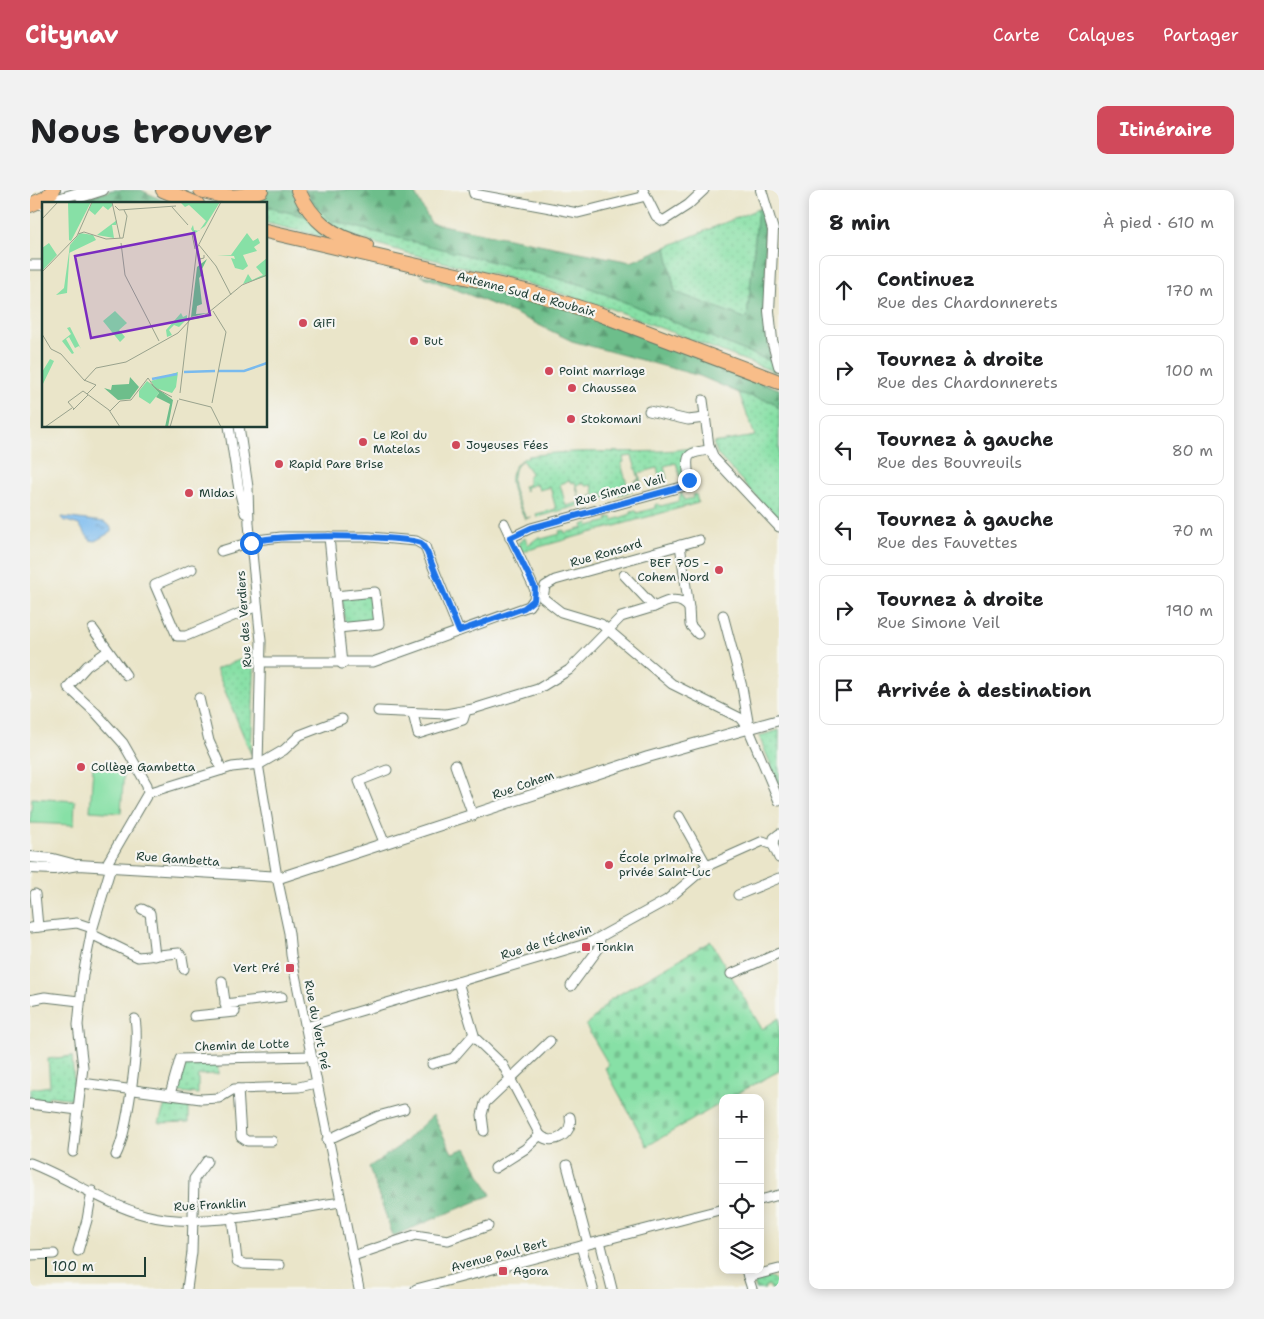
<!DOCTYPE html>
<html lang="fr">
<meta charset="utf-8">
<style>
body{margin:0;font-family:"Shantell Sans",sans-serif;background:#f2f2f2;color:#202124}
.controls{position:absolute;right:15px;bottom:15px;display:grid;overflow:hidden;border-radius:10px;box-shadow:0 2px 12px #0003}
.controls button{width:45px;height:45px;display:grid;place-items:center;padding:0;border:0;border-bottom:1px solid #e0e0e0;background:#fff;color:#202124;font:25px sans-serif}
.scale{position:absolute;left:15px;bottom:12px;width:101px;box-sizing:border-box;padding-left:5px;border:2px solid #1f3d34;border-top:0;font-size:14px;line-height:18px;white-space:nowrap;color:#1f3d34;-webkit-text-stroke:4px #f6f6f2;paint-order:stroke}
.stop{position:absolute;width:15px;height:15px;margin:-11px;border:4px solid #1a73e8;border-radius:50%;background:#fff}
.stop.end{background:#1a73e8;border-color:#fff;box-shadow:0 1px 5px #0008}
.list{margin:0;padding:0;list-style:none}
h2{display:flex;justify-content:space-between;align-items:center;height:65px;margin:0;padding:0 20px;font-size:21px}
h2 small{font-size:16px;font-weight:400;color:#757577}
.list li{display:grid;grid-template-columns:32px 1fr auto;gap:15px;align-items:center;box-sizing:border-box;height:70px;margin:0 10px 10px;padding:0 10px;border:1px solid #e0e0e0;border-radius:10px}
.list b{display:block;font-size:19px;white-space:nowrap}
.list p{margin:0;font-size:16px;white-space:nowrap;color:#757577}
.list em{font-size:16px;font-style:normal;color:#757577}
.icon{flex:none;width:28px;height:28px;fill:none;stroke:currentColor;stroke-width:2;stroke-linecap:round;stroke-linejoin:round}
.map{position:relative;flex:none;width:749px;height:1099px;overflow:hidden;border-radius:10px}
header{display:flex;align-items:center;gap:30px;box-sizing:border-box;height:70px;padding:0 25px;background:#d1495b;color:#fff}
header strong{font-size:24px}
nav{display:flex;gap:28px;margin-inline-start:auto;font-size:18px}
.intro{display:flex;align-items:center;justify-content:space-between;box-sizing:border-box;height:120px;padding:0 30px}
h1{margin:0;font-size:35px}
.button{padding:12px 22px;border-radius:10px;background:#d1495b;color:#fff;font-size:18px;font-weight:700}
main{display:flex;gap:30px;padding:0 30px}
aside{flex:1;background:#fff;border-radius:10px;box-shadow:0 2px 12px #0003}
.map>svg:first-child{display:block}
</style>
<header>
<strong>Citynav</strong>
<nav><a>Carte</a><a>Calques</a><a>Partager</a></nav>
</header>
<div class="intro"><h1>Nous trouver</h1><a class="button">Itinéraire</a></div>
<main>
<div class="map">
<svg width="749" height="1099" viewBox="0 0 749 1099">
<defs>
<pattern id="green-dots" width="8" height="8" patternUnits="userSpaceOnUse" patternTransform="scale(1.25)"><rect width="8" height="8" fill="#87e0a6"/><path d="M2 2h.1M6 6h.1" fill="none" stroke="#74c190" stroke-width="1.8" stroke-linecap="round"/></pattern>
<pattern id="forest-firs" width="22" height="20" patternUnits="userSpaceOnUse" patternTransform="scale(1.25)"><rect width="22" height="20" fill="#6dbe8b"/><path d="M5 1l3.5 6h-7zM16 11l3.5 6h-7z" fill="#599c72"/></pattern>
<pattern id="cemetery-stones" width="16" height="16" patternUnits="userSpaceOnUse" patternTransform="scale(1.25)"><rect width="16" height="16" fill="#87e0a6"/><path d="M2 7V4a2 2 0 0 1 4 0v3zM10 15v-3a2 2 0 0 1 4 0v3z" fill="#74c190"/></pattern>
<pattern id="water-ripples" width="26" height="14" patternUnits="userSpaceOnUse" patternTransform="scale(1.25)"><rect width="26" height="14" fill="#79baee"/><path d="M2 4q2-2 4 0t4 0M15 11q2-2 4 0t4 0" fill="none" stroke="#6398c2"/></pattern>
</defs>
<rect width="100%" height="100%" fill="#f6f6f2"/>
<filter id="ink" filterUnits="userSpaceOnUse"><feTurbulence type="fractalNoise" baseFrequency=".02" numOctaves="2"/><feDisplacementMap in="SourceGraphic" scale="10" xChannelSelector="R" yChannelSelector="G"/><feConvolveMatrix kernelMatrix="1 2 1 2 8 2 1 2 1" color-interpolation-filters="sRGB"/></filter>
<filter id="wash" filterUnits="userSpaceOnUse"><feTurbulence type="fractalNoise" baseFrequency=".0096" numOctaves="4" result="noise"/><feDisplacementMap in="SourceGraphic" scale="20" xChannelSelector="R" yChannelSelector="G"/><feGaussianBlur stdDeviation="1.12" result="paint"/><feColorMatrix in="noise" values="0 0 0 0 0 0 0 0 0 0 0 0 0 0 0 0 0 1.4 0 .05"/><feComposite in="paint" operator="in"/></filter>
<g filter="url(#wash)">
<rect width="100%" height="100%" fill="#eae5c9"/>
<g fill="url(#green-dots)" stroke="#538e6d">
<path d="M275 0 395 54 553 95 740 171 745 182 579 118 482 89 377 63 315 44 285 23Z"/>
<path d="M236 17 279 27 302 47 301 49 236 33Z"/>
<path d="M728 19 717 129 645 102 636 57Z"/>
<path d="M709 203 743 212 749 219V331L688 265 683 253 725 246Z"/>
<path d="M663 258 653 268 655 286 652 292 646 273 634 276 637 289 631 291 627 278 609 283 611 293 609 290 604 292 609 289 602 266 593 267 594 272 591 273 598 298H601L602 301 575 309 573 303 562 306 565 311 553 315 552 312 561 310 560 306 564 304 562 295 557 296 551 293 547 295 549 308 545 292 541 293 539 290 530 294 536 316 547 313 548 316 507 327 506 324 526 319 520 297 509 300 507 294 496 297V302L493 296 498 295V288L501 283 492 270C473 288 487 308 496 328L501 327 495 329C485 307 467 280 499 266 554 257 609 266 663 258Z"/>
<path d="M651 301 654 310 663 308V305L666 304 668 313 491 362 488 353 495 348 498 355 510 346 511 349 530 344 529 341 534 340 535 343 554 338 553 335 558 333 559 336 578 331 577 328 582 327 583 330 601 324V321L605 320 607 323 625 318V315L627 314 631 316 649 311Z"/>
<path d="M340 405 344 407 346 429 344 432 315 435 312 408Z"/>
<path d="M225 464 221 564 186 479Z"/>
<path d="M749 540V595L729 546Z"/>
<path d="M42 866 45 909 19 906 17 911 0 909V899L20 896 18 869Z"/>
<path d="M188 870V884L168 885V904L143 901 152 872Z"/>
<path d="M136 911 159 913V932L129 933Z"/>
<path d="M728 1088H743L747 1092 749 1099H741L739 1095 734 1097 735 1099H726L724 1092Z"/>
</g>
<g fill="url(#forest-firs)" stroke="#467e60">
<path d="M82 0H111L141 14H37Z"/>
<path d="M236 0H263L279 27 236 17V14L209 11Z"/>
<path d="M275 0H383L401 33 601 72 636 57 645 102 717 129 728 19 732 17C738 68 735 120 740 171L553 95 302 31 287 17Z"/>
<path d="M390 85C411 88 434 89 454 95 556 120 652 160 749 199V219L743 212 709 203 670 186 542 151 484 123Z"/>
<path d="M403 925 422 963 436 958 461 1005 363 1046 339 977 371 955Z"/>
</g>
<path fill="url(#cemetery-stones)" stroke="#538e6d" d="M681 751 732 839 749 828V881L699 908H693V912L617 956 575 878 579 875 556 836 581 809Z"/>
<g fill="#87e0a6" stroke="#538e6d">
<path d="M63 577 94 579 91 623 60 621Z"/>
<path d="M2 608 45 611 44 635 0 633Z"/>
</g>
<path fill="url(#water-ripples)" stroke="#4c7c91" d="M32 327 74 332 81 337V342L65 351 60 350 49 335 33 330Z"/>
</g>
<g filter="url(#ink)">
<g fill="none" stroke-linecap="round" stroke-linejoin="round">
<defs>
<g id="minor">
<path d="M443 0 444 4 548 23 616 6"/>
<path d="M613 0 626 26 633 31 658 15 674 0"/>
<path d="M0 75H14"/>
<path d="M673 210 679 256 684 268 749 337"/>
<path d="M619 221 658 230 675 228"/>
<path d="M199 236 209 300 215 323"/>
<path d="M209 236 218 297 219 334 231 451 228 574 247 687 259 743 261 765 329 1099"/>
<path d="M299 347 312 474"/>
<path d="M480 348 501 338 655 296 659 290C657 266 653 263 680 260"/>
<path d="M669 350 525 390 515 396 513 408 531 422 571 434 642 494 710 528 719 540 749 611"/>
<path d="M191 361 227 350 251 347H340L386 351 395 356 397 362 429 441"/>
<path d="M162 379 125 395 147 446H156L227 416"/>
<path d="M594 385 624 417C637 411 648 405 659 418L650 355"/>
<path d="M305 406 345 402 349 434 308 438"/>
<path d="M659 418 660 435 668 444"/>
<path d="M693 425 712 497 719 537"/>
<path d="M63 439 96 485"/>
<path d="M78 461 57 476 38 497 66 523 93 553 117 595 118 603"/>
<path d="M231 472H343L499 416 504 409 505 400 474 333"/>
<path d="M169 508 179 551 192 580"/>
<path d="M348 521 416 524 443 519 508 499 539 480 591 427 624 417"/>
<path d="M383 524 388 544 433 530 436 521"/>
<path d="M425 575 443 626"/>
<path d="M649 626 677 676"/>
<path d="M354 652 329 591 357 580"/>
<path d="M743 655 749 668"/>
<path d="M743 655 744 648 749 644"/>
<path d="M75 677 118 603 202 577 230 574 254 560 270 545 312 529"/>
<path d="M5 704 8 737"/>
<path d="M708 705 749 688"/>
<path d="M112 719 120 723 125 766"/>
<path d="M0 738 47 733 62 738"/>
<path d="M61 744 108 767 149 763 152 767 154 779"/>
<path d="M701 784 749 763"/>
<path d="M192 791 196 818"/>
<path d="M428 792 445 848 473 875 510 945 495 959 465 978"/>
<path d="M541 796 569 758 570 748"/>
<path d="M0 810 15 807 49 811"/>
<path d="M195 814 252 807"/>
<path d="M164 826 205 822"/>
<path d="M276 837 559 753 637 710 677 676 733 651 743 655"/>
<path d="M402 874 423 868 443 845"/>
<path d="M52 893 171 909 189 908 204 899 269 897 286 893"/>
<path d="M208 899 211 947 217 951H242"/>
<path d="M140 904 150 869 281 866"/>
<path d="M0 914 48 920"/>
<path d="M454 941 452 925 455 913 520 851"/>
<path d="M510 945C522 957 544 944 540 927"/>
<path d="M297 950 348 926 374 919"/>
<path d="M43 962 53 877 48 835 53 785 61 744 81 677"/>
<path d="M86 965C97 944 110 853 105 829"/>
<path d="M0 973C39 988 75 1014 115 1025 168 1040 256 1020 311 1012"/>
<path d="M537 975 558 1054"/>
<path d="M730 1010 749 1005"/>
<path d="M202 1027 207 1071 214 1074 250 1075"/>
<path d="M570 1051 582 1099"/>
<path d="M551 1056 563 1099"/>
<path d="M48 1061 57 1030 62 1001"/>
<path d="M0 1065 24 1064"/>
<path d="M323 1066 385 1045 418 1050 458 1036"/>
<path d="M716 1080 722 1099"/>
<path d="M718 1087 749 1079"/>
<path d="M157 1099 162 1062 164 989 177 971"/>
<path d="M386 1099 693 1019"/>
</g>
<g id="tertiary">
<path d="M731 0 743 40 739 121 742 150 749 176"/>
<path d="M51 7 73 0"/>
<path d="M11 14 58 0"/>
<path d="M0 667 23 669 42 674"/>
<path d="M0 678 24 679 48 675 252 687 618 567 749 530"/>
</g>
<g id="trunk">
<path d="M133 0 167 14"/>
<path d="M171 0C192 7 211 10 231 0"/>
<path d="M268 0C282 31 303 47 336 55"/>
<path d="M0 15 16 8 23 0"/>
<path d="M236 41 500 102 569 124 749 192"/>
</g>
</defs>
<use href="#minor" stroke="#667868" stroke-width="11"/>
<use href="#tertiary" stroke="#667868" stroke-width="12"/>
<use href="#trunk" stroke="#667868" stroke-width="16"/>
<use href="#minor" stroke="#fff" stroke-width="9"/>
<use href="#tertiary" stroke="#fff" stroke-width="10"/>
<use href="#trunk" stroke="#f8bd89" stroke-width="14"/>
</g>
</g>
<g fill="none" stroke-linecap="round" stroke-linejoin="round" filter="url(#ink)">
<path stroke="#1a73e8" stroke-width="6" d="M221 353C238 343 370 345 391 353L397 362 429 441 494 418 504 410 505 398 480 348 501 338 655 296 659 290"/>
</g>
<g fill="#d1495b" stroke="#f6f6f2" stroke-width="2">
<circle cx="273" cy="133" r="5"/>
<circle cx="384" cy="151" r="5"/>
<circle cx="519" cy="181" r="5"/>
<circle cx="542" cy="198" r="5"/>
<circle cx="541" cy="229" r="5"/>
<circle cx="333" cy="252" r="5"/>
<circle cx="426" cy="255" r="5"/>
<circle cx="249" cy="274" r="5"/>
<circle cx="159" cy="303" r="5"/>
<circle cx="689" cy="380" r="5"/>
<circle cx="51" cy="577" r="5"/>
<circle cx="579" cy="675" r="5"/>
<rect x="551" y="752" width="10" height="10" rx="2.5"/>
<rect x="255" y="773" width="10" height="10" rx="2.5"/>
<rect x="468" y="1076" width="10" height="10" rx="2.5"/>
</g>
<g text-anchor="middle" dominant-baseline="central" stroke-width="4.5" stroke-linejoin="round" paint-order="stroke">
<g font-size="12" fill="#1f3d34" stroke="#f6f6f2">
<text transform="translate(496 104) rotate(15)">Antenne Sud de Roubaix</text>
<text transform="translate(590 300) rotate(-15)">Rue Simone Veil</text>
<text transform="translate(576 363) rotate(-16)">Rue Ronsard</text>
<text transform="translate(214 429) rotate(-94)">Rue des Verdiers</text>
<text transform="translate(493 595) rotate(-19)">Rue Cohem</text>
<text transform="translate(148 669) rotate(4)">Rue Gambetta</text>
<text transform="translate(516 752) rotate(-17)">Rue de l'Échevin</text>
<text transform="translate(287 835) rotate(79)">Rue du Vert Pré</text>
<text transform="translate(212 855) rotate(-2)">Chemin de Lotte</text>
<text transform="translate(180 1015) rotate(-3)">Rue Franklin</text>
<text transform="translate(469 1065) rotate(-15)">Avenue Paul Bert</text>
</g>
<g font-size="12" fill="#1f3d34" stroke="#f6f6f2" text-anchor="start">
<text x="283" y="133">GiFi</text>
<text x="394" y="151">But</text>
<text x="529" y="181">Point marriage</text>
<text x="552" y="198">Chaussea</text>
<text x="551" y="229">Stokomani</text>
<text x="343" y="245">Le Roi du<tspan x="343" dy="14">Matelas</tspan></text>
<text x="436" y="255">Joyeuses Fées</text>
<text x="259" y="274">Rapid Pare Brise</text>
<text x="169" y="303">Midas</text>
<text x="679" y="373" text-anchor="end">BEF 705 -<tspan x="679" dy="14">Cohem Nord</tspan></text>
<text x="61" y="577">Collège Gambetta</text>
<text x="589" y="668">École primaire<tspan x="589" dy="14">privée Saint-Luc</tspan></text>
<text x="566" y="757">Tonkin</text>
<text x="250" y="778" text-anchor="end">Vert Pré</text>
<text x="483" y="1081">Agora</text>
</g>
</g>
<g transform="translate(12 12)">
<rect width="225" height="225" fill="#eae5c9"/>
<path d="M178 0 163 24 152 32 149 27 151 23 152 28 157 29 164 19 147 3 143 5 139 1ZM75 18 74 23H70L72 36 55 33ZM205 31 211 39 216 36 218 41 212 45 215 49 201 53 206 64 201 68 193 66 189 56 193 57 192 54 175 53H189ZM28 43 25 91 14 93 22 86ZM225 56V74L201 82 206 72 210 78 221 73 214 65ZM139 111 141 115 145 113V117L137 125 132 123 127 128 130 133 125 135 124 128ZM28 125 39 147 37 144 33 146 27 135 24 137 32 151 30 152 20 139 29 132 25 126ZM8 157 12 159 0 184V170ZM136 170 134 185 130 191 113 186 109 179Z" fill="#87e0a6"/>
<path d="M165 57 160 67 161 72 157 76 160 102 155 104 154 112 166 111 149 115 155 65ZM88 175 97 185 88 197 76 198 62 186 69 188 70 183 87 182ZM105 179 131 198 126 225H123L128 202 114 195 117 191Z" fill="#6dbe8b"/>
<path d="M73 109 85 121 77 128 83 135 78 140 61 119Z" fill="#87e0a6"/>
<path d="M26 0H49L29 39 27 38ZM50 0H69L71 3 66 8 61 4 53 13 47 8ZM38 31 51 33 54 38 27 51 28 43ZM7 41 15 53 0 69V46ZM105 179 117 191 108 202 97 195V189Z" fill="#87e0a6"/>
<path fill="none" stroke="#79baee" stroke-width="2.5" d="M176 169H202L225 161M142 170 173 169M110 177 135 172"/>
<path fill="none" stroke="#99a28d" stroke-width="1" d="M70 0 78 36M73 4 77 8 134 4M130 5 146 23M0 17 16 0M36 32 42 30 64 37 81 36 85 14 82 8M150 32 153 47M79 41 83 73 117 139M157 43 174 64 189 93M156 49 158 57 162 56V53M0 70 35 34 50 0M161 115 200 83 225 73M0 132 9 147 19 152 42 178 54 183 45 192M42 179 54 166 84 160 136 131 149 117 161 115M41 189 67 208 78 225M138 191 155 46 179 0M137 197 169 205M170 201 184 130 171 109M169 205 179 225M32 207 26 200 41 189M31 208 46 193M68 209 78 199 89 198 106 176 113 186 130 195M3 225 30 206M128 225 136 198"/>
<path fill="#7b2cbf" fill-opacity="0.15" stroke="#7b2cbf" stroke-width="2.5" d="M152 31 168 113 49 136 33 54Z"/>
<rect width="225" height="225" fill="none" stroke="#1f3d34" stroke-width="2.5"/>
</g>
</svg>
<div class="controls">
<button>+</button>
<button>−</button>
<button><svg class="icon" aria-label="locate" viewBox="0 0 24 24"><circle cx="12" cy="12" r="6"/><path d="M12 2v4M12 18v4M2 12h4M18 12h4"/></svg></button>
<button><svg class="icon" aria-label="layers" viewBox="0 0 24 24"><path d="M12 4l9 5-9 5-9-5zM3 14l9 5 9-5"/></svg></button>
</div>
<div class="scale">100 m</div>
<div class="stop" style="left:221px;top:353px"></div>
<div class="stop end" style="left:659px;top:290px"></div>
</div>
<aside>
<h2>8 min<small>À pied · 610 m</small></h2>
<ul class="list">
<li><svg class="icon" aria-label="ahead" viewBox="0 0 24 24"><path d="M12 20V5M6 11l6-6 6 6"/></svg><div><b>Continuez</b><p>Rue des Chardonnerets</p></div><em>170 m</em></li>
<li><svg class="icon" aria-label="right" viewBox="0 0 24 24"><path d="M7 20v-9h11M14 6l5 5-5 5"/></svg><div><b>Tournez à droite</b><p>Rue des Chardonnerets</p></div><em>100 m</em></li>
<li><svg class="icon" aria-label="left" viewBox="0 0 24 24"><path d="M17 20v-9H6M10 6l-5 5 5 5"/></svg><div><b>Tournez à gauche</b><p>Rue des Bouvreuils</p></div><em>80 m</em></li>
<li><svg class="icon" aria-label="left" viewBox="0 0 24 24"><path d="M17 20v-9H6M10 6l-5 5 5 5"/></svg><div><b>Tournez à gauche</b><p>Rue des Fauvettes</p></div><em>70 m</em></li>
<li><svg class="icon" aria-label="right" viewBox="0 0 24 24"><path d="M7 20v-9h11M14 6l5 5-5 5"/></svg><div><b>Tournez à droite</b><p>Rue Simone Veil</p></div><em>190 m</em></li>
<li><svg class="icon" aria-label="arrive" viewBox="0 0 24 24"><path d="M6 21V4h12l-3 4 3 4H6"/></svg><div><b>Arrivée à destination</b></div></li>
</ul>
</aside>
</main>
